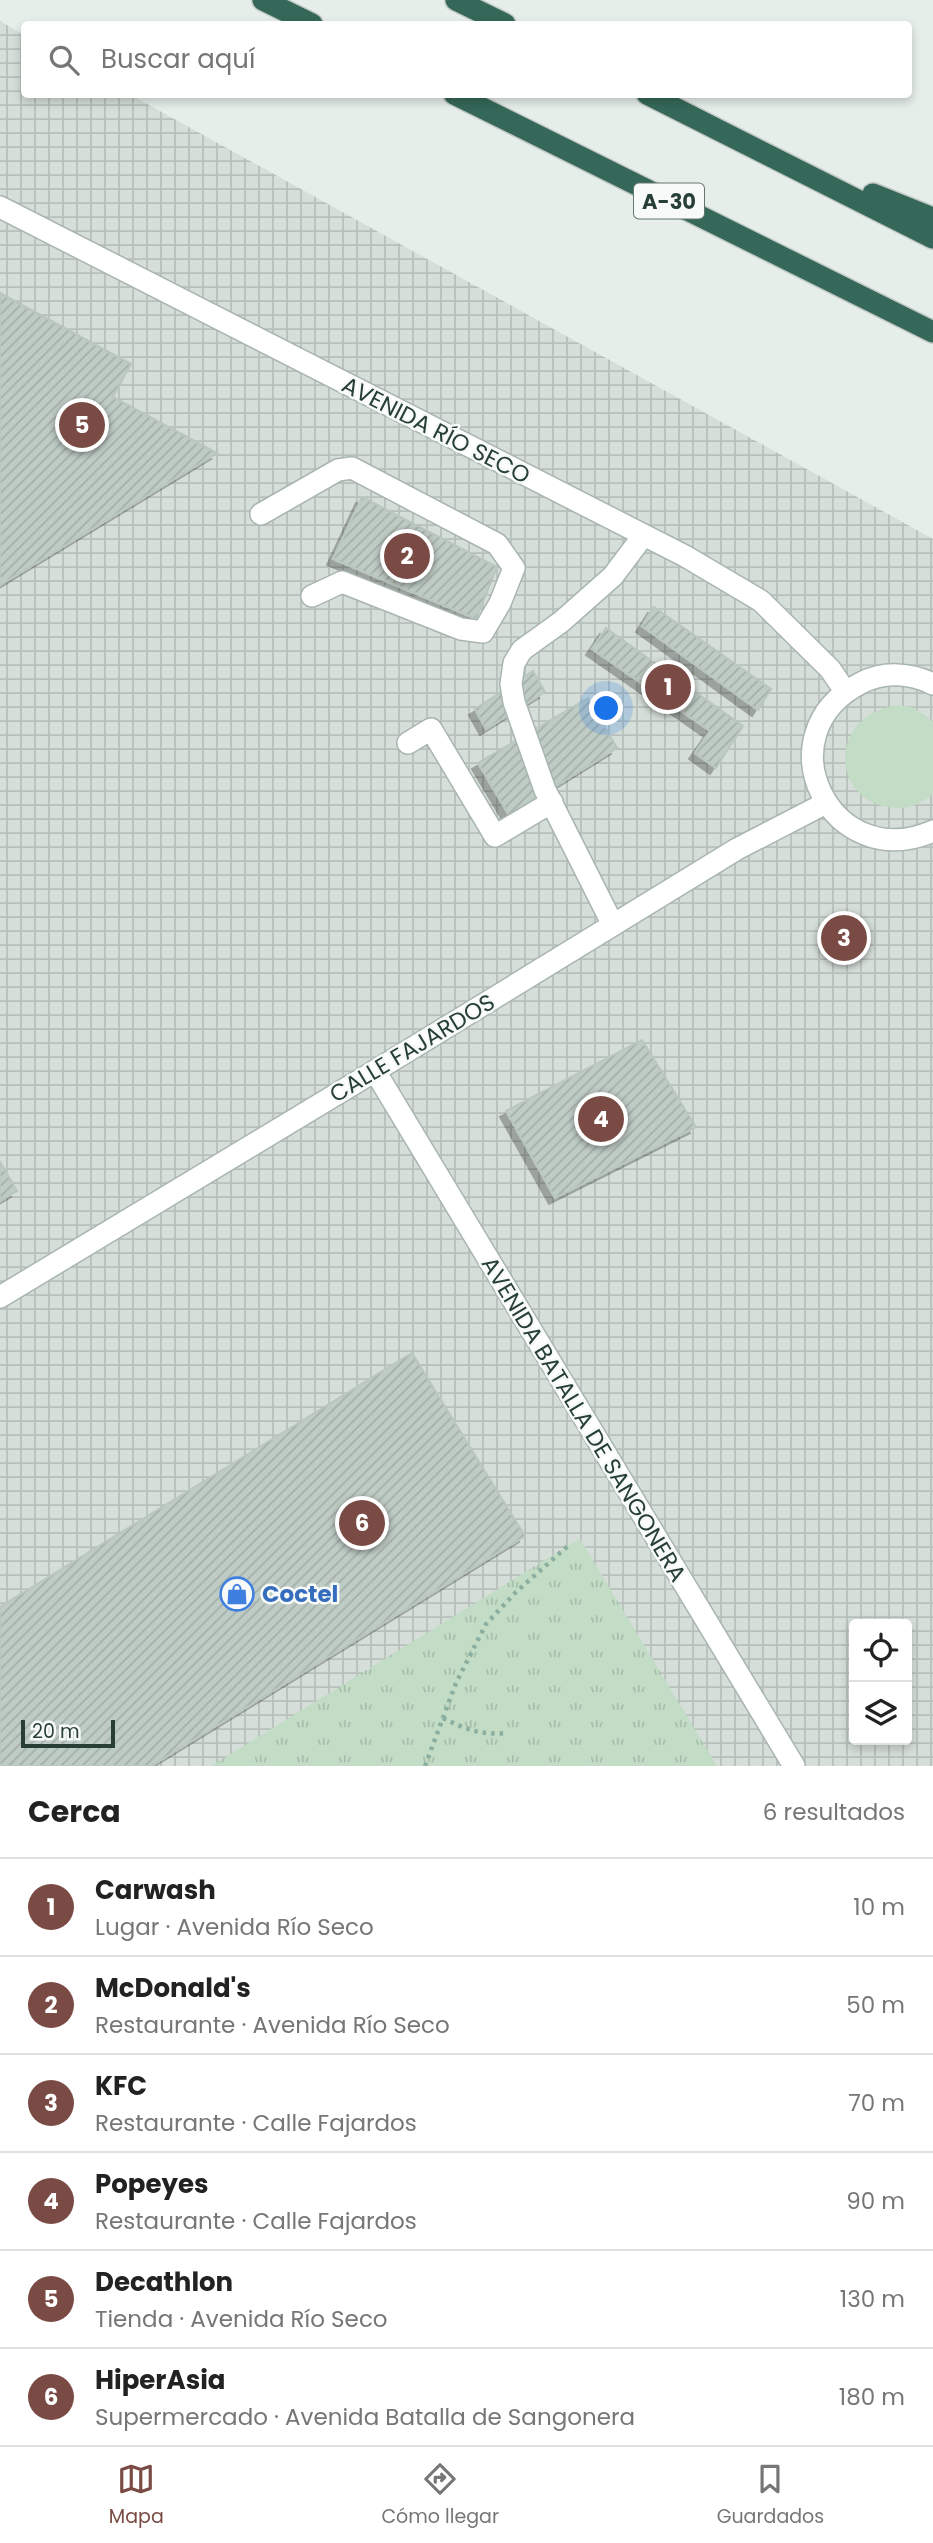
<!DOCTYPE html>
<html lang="es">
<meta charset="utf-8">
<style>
body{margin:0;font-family:Poppins,sans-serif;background:#f6f6f6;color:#222}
.controls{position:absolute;right:21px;bottom:21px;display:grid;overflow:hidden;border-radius:7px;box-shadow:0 4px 10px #0003}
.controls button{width:63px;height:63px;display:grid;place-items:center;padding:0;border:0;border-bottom:2px solid #e0e0e0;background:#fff;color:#222;font:35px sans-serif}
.scale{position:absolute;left:21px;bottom:18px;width:94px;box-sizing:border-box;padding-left:7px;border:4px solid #273f35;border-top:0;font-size:19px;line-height:24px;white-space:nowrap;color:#273f35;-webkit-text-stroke:5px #f7faf8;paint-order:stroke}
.you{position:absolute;left:607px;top:709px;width:24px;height:24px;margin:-18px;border:5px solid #fff;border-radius:50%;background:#1a73e8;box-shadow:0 0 0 10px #1a73e833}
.badge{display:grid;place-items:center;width:46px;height:46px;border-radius:50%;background:#7a4b44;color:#fff;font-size:23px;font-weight:700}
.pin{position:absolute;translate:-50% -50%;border:4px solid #fff;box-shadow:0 2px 7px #0006}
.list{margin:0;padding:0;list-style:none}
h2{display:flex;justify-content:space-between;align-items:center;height:91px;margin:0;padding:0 28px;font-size:30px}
h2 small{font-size:23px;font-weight:400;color:#767676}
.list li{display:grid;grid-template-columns:46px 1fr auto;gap:21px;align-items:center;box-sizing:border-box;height:98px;padding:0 28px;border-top:2px solid #e0e0e0}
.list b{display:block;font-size:26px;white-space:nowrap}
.list p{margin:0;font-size:23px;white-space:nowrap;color:#767676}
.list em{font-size:23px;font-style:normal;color:#767676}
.icon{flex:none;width:38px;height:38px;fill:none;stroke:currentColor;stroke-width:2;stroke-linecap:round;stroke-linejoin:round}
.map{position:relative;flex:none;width:933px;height:1766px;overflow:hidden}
.search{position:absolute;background:#fff;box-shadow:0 4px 10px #0003;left:21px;right:21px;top:21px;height:77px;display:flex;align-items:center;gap:18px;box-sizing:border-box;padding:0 24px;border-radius:7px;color:#767676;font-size:26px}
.sheet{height:679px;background:#fff}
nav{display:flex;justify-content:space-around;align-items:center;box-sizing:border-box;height:98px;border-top:2px solid #e0e0e0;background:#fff;font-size:19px;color:#767676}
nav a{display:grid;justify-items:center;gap:4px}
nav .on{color:#7a4b44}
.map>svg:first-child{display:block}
</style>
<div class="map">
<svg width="933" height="1766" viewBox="0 0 933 1766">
<defs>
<pattern id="industrial-grid" width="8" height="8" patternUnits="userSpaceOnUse" patternTransform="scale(1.75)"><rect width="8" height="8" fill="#d5ded8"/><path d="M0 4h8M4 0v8" fill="none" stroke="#b7c0ba"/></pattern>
<pattern id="park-tufts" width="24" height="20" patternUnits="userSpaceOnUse" patternTransform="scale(1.75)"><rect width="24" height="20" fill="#c2dcc6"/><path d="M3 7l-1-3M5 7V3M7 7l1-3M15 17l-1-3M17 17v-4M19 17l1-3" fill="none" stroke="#a7beab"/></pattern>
<pattern id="building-hatch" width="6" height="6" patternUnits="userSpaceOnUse" patternTransform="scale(1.75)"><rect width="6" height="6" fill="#bfcbc5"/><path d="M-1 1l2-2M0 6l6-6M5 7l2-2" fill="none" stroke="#a4afaa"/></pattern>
<filter id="shadow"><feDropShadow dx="-6" dy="6" stdDeviation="0" flood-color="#0004"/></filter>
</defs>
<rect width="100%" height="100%" fill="#e6eeea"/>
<path fill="url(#industrial-grid)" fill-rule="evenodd" d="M0 21 24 35V94L131 95 933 539V1766H0ZM854 1624H907V1740H854Z"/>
<path fill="#c2dcc6" d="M897 705 912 707 933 721V793C924 802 912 808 899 808 833 808 822 718 897 705Z"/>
<path fill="url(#park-tufts)" d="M580 1539 717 1766H211L569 1545Z"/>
<g fill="url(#building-hatch)" stroke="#b9c7c0" stroke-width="2" filter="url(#shadow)">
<path d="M0 293 131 364 113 397 217 453 0 585Z"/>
<path d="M362 497 497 567 476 619 333 559Z"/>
<path d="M654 607 771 689 758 710 642 626Z"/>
<path d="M606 628 743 726 716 768 695 753 710 731 592 649Z"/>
<path d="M533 671 545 692 486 729 475 709Z"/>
<path d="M588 698 617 748 509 815 478 763Z"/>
<path d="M642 1040 696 1127 555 1198 506 1111Z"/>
<path d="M0 1162 17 1191 0 1201Z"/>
<path d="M412 1353 525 1536 151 1766H0V1607Z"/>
</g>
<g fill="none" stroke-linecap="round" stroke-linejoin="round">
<defs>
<g id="minor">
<path d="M0 207 685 556 761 601 830 669 845 691"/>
<path d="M261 514 338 470 352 468 497 544 514 568 500 603 483 632 461 629 342 582 312 596"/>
<path d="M933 684C911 673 884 671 861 683 761 734 831 876 933 831"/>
<path d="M408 743 431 729 495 836 552 802"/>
<path d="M613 925 545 790 514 702 511 684 514 663 522 650 561 622 613 576 643 536"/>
<path d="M375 1071 794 1766"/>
<path d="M0 1297 375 1071 737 849 826 803"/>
</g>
<g id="highway">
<path d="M263 0 312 24"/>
<path d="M456 0 505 24"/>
<path d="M454 94 933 332"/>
<path d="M647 94 933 238"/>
<path d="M873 194 933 218"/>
</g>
</defs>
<use href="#minor" stroke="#a9b6b0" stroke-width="24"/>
<use href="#highway" stroke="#c3c9c6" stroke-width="24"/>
<g stroke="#8aae9f" stroke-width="4.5" stroke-dasharray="3.5 5" stroke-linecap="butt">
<path d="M443 1718C467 1730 480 1735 508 1733"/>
<path d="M425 1766 456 1683 486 1624 516 1592 569 1545"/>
</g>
<use href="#minor" stroke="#fff" stroke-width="21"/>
<use href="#highway" stroke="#356858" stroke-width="21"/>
</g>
<defs>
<symbol id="shop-ring" viewBox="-11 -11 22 22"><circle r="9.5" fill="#f7faf8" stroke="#3f7fe0" stroke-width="1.5"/><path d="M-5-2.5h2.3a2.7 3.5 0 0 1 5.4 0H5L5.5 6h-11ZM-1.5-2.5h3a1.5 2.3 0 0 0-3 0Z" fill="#3f7fe0"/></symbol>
</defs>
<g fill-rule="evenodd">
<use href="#shop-ring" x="218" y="1575" width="38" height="38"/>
</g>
<g text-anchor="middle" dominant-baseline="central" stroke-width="5" stroke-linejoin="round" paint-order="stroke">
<rect fill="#f7faf8" stroke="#657770" stroke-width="2" x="634" y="183.5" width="70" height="35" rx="5"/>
<g font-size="21" font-weight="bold" fill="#273f35">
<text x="669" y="201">A-30</text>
</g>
<g font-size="23" fill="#273f35" stroke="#f7faf8">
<text transform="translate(436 430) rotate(27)">AVENIDA RÍO SECO</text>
<text transform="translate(412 1048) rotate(-31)">CALLE FAJARDOS</text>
<text transform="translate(584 1419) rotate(59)">AVENIDA BATALLA DE SANGONERA</text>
</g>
<g font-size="23" font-weight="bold" fill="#366cbe" stroke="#f7faf8" text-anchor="start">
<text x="262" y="1594">Coctel</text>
</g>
</g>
</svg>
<div class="controls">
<button><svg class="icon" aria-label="locate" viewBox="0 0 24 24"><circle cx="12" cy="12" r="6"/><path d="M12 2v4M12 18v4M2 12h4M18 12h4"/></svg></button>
<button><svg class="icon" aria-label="layers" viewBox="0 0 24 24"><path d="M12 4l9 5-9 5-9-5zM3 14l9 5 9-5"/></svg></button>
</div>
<div class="scale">20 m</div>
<div class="you"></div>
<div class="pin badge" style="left:668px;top:687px">1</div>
<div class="pin badge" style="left:407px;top:556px">2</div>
<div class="pin badge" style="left:844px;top:938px">3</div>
<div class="pin badge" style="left:601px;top:1119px">4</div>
<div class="pin badge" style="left:82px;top:425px">5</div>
<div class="pin badge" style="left:362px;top:1523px">6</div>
<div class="search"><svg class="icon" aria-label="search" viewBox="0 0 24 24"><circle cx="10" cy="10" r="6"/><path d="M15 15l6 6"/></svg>Buscar aquí</div>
</div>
<section class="sheet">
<h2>Cerca<small>6 resultados</small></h2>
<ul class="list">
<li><span class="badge">1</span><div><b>Carwash</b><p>Lugar · Avenida Río Seco</p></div><em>10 m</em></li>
<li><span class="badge">2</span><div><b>McDonald's</b><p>Restaurante · Avenida Río Seco</p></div><em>50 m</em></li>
<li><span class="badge">3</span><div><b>KFC</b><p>Restaurante · Calle Fajardos</p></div><em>70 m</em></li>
<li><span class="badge">4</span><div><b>Popeyes</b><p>Restaurante · Calle Fajardos</p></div><em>90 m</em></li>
<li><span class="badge">5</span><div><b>Decathlon</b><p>Tienda · Avenida Río Seco</p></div><em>130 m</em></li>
<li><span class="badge">6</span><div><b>HiperAsia</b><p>Supermercado · Avenida Batalla de Sangonera</p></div><em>180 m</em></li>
</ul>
</section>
<nav>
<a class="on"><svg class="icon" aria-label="map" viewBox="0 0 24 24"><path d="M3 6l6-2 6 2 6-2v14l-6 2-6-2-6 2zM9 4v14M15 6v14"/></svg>Mapa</a>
<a><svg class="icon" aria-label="directions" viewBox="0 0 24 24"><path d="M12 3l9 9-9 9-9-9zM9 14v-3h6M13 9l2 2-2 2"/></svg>Cómo llegar</a>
<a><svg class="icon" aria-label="saved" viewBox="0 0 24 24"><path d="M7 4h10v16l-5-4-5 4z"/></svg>Guardados</a>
</nav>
